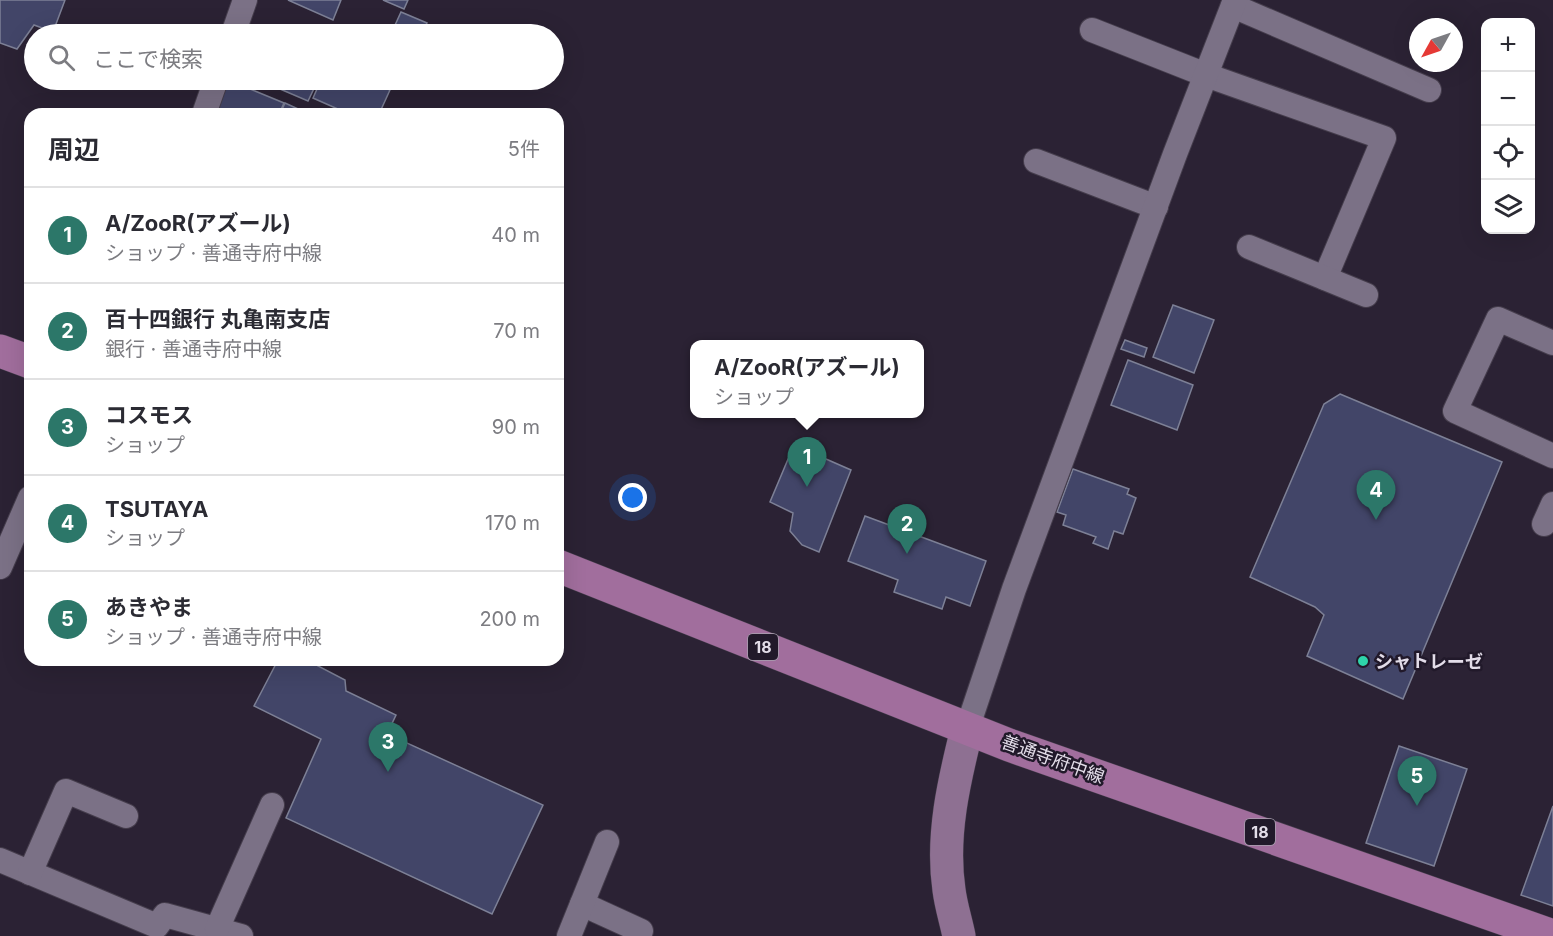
<!DOCTYPE html>
<html lang="ja">
<meta charset="utf-8">
<style>
body{margin:0;font-family:Inter,"Noto Sans JP",sans-serif;background:#f7f7f7;color:#2b2b33}
.controls{position:absolute;right:18px;top:18px;display:grid;overflow:hidden;border-radius:12px;box-shadow:0 6px 24px #0002}
.controls button{width:54px;height:54px;display:grid;place-items:center;padding:0;border:0;border-bottom:2px solid #e1e1e2;background:#fff;color:#2b2b33;font:30px sans-serif}
.compass{position:absolute;left:1409px;top:18px;width:54px;height:54px;border-radius:50%;background:#fff;box-shadow:0 6px 24px #0002;rotate:230deg}
.you{position:absolute;left:633px;top:498px;width:21px;height:21px;margin:-15px;border:4px solid #fff;border-radius:50%;background:#1a73e8;box-shadow:0 0 0 9px #1a73e833}
.badge{display:grid;place-items:center;width:39px;height:39px;border-radius:50%;background:#2c7769;color:#fff;font-size:20px;font-weight:700}
.pin{position:absolute;translate:-50% -50px;filter:drop-shadow(0 2px 3px #0008)}
.pin::after{content:'';position:absolute;top:32px;width:21px;height:18px;background:inherit;clip-path:polygon(0 0,100% 0,50% 100%)}
.popup{position:absolute;left:690px;top:340px;width:234px;height:78px;box-sizing:border-box;display:grid;place-content:center;border-radius:12px;background:#fff;filter:drop-shadow(0 2px 4px #0005);font-size:20px;white-space:nowrap;color:#7c7c81}
.popup b{font-size:22px;color:#2b2b33}
.popup::after{content:'';position:absolute;left:50%;top:100%;margin-left:-12px;border:12px solid transparent;border-top-color:#fff}
.list{margin:0;padding:0;list-style:none}
h2{display:flex;justify-content:space-between;align-items:center;height:78px;margin:0;padding:0 24px;font-size:26px}
h2 small{font-size:20px;font-weight:400;color:#7c7c81}
.list li{display:grid;grid-template-columns:39px 1fr auto;gap:18px;align-items:center;box-sizing:border-box;height:96px;padding:0 24px;border-top:2px solid #e1e1e2}
.list b{display:block;font-size:22px;white-space:nowrap}
.list p{margin:0;font-size:20px;white-space:nowrap;color:#7c7c81}
.list em{font-size:20px;font-style:normal;color:#7c7c81}
.icon{flex:none;width:33px;height:33px;fill:none;stroke:currentColor;stroke-width:2;stroke-linecap:round;stroke-linejoin:round}
.map{position:relative;flex:none;width:1553px;height:936px;overflow:hidden}
.search{position:absolute;background:#fff;box-shadow:0 6px 24px #0002;left:24px;top:24px;width:540px;height:66px;display:flex;align-items:center;gap:15px;box-sizing:border-box;padding:0 21px;border-radius:33px;color:#7c7c81;font-size:22px}
.panel{position:absolute;background:#fff;box-shadow:0 6px 24px #0002;left:24px;top:108px;width:540px;height:558px;border-radius:18px}
.map>svg:first-child{display:block}
</style>
<div class="map">
<svg width="1553" height="936" viewBox="0 0 1553 936">
<rect width="100%" height="100%" fill="#2b2234"/>
<g fill="#424568" stroke="#7d8096" stroke-width="1.5">
<path d="M0 0H65L53 32 34 25 17 49 0 43Z"/>
<path d="M288 0H341L333 20Z"/>
<path d="M383 0H408L404 9Z"/>
<path d="M401 12 427 23 422 34H391Z"/>
<path d="M228 80 284 103 279 114H212Z"/>
<path d="M259 80H318L308 101Z"/>
<path d="M321 80H366L390 90 379 114H349L313 98Z"/>
<path d="M285 103 309 114H280Z"/>
<path d="M1173 305 1214 320 1194 373 1153 357Z"/>
<path d="M1125 340 1147 348 1144 357 1121 349Z"/>
<path d="M1128 360 1193 385 1177 430 1111 405Z"/>
<path d="M1340 394 1502 462 1403 699 1307 656 1324 615 1315 607 1250 577 1324 404Z"/>
<path d="M794 445 851 470 819 552 802 545 790 531 793 513 770 502Z"/>
<path d="M1073 469 1129 489 1127 494 1136 498 1123 534 1114 531 1108 549 1093 543 1096 537 1063 525 1066 515 1057 512Z"/>
<path d="M865 516 986 561 970 606 946 597 942 609 894 592 898 580 848 561Z"/>
<path d="M278 660H321L318 666 345 680 346 691 396 715 387 734 543 805 492 914 286 818 321 739 254 706Z"/>
<path d="M1399 746 1467 769 1434 866 1366 843Z"/>
<path d="M1553 806V906L1521 895Z"/>
</g>
<g fill="none" stroke-linecap="round" stroke-linejoin="round">
<defs>
<g id="street">
<path d="M1233 6 1429 90"/>
<path d="M1092 30 1206 75 1384 138 1325 278"/>
<path d="M233 34 245 0"/>
<path d="M204 114 216 80"/>
<path d="M1036 161 1156 207"/>
<path d="M1249 247 1366 295"/>
<path d="M1553 343 1498 319 1455 411 1553 456"/>
<path d="M1544 524 1553 504"/>
<path d="M0 567 30 498"/>
<path d="M967 729 1014 589 1175 154 1235 0"/>
<path d="M0 860 157 926 165 915 241 936"/>
<path d="M30 873 66 791 126 816"/>
<path d="M582 904 641 931"/>
<path d="M217 929 272 805"/>
<path d="M569 936 607 842"/>
</g>
<path id="secondary" d="M959 936C956 921 951 906 949 890 941 836 954 781 967 729"/>
<g id="primary">
<path d="M0 351 30 362"/>
<path d="M558 566 1009 745 1553 936"/>
</g>
</defs>
<use href="#street" stroke="#453d4c" stroke-width="26"/>
<use href="#secondary" stroke="#453d4c" stroke-width="34"/>
<use href="#primary" stroke="#453d4c" stroke-width="34"/>
<use href="#street" stroke="#7b7186" stroke-width="24"/>
<use href="#secondary" stroke="#8e7092" stroke-width="33"/>
<use href="#primary" stroke="#a16e9d" stroke-width="33"/>
</g>
<circle fill="#2ed4aa" stroke="#21192a" stroke-width="2" cx="1363" cy="661" r="6"/>
<g text-anchor="middle" dominant-baseline="central" stroke-width="5" stroke-linejoin="round" paint-order="stroke">
<g fill="#21192a" stroke="#a9a2b0" stroke-width="1.5">
<rect x="748" y="634" width="30" height="26" rx="4.5"/>
<rect x="1245" y="819" width="30" height="26" rx="4.5"/>
</g>
<g font-size="16" font-weight="bold" fill="#e3dde9">
<text x="763" y="647">18</text>
<text x="1260" y="832">18</text>
</g>
<g font-size="18" font-weight="bold" fill="#e3dde9" stroke="#21192a" text-anchor="start">
<text x="1375" y="661">シャトレーゼ</text>
</g>
<g font-size="18" fill="#e3dde9" stroke="#21192a">
<text transform="translate(1053 759) rotate(20)">善通寺府中線</text>
</g>
</g>
</svg>
<div class="controls">
<button>+</button>
<button>−</button>
<button><svg class="icon" aria-label="locate" viewBox="0 0 24 24"><circle cx="12" cy="12" r="6"/><path d="M12 2v4M12 18v4M2 12h4M18 12h4"/></svg></button>
<button><svg class="icon" aria-label="layers" viewBox="0 0 24 24"><path d="M12 4l9 5-9 5-9-5zM3 14l9 5 9-5"/></svg></button>
</div>
<svg class="compass" viewBox="-18 -18 36 36"><path d="M0-13l5 13h-10z" fill="#e53935"/><path d="M0 13l5-13h-10z" fill="#7c7c81"/></svg>
<div class="you"></div>
<div class="pin badge" style="left:807px;top:487px">1</div>
<div class="popup"><b>A/ZooR(アズール)</b>ショップ</div>
<div class="pin badge" style="left:907px;top:554px">2</div>
<div class="pin badge" style="left:388px;top:772px">3</div>
<div class="pin badge" style="left:1376px;top:520px">4</div>
<div class="pin badge" style="left:1417px;top:806px">5</div>
<div class="search"><svg class="icon" aria-label="search" viewBox="0 0 24 24"><circle cx="10" cy="10" r="6"/><path d="M15 15l6 6"/></svg>ここで検索</div>
<section class="panel">
<h2>周辺<small>5件</small></h2>
<ul class="list">
<li><span class="badge">1</span><div><b>A/ZooR(アズール)</b><p>ショップ · 善通寺府中線</p></div><em>40 m</em></li>
<li><span class="badge">2</span><div><b>百十四銀行 丸亀南支店</b><p>銀行 · 善通寺府中線</p></div><em>70 m</em></li>
<li><span class="badge">3</span><div><b>コスモス</b><p>ショップ</p></div><em>90 m</em></li>
<li><span class="badge">4</span><div><b>TSUTAYA</b><p>ショップ</p></div><em>170 m</em></li>
<li><span class="badge">5</span><div><b>あきやま</b><p>ショップ · 善通寺府中線</p></div><em>200 m</em></li>
</ul>
</section>
</div>
